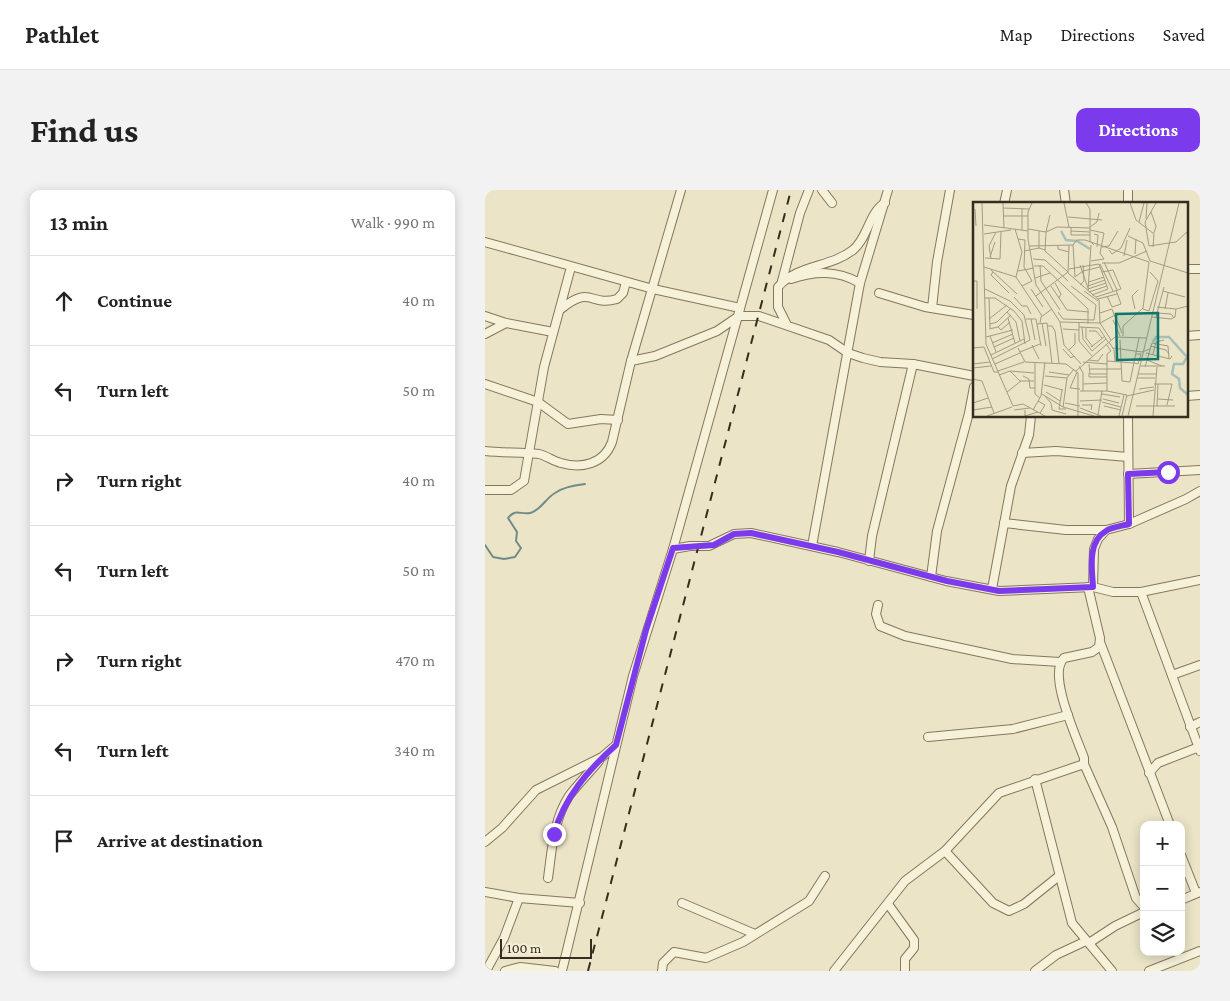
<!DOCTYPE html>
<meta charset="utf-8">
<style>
body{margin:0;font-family:"Crimson Pro",serif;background:#f2f2f2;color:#222}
.controls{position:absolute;right:15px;bottom:15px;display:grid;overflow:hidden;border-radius:10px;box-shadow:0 2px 12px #0003}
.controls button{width:45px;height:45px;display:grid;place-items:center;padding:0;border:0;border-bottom:1px solid #e0e0e0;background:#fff;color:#222;font:25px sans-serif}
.scale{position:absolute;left:15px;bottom:12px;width:92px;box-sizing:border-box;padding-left:5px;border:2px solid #362d20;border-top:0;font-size:14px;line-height:18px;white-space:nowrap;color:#362d20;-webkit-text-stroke:4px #f3eed5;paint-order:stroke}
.stop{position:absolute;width:15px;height:15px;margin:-11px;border:4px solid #7c3aed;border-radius:50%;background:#fff}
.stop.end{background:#7c3aed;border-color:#fff;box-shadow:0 1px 5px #0008}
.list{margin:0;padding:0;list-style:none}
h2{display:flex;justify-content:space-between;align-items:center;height:65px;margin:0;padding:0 20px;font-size:21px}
h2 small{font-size:16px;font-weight:400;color:#767676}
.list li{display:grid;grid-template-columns:32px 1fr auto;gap:15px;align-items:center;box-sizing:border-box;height:90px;padding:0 20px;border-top:1px solid #e0e0e0}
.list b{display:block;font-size:19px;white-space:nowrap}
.list em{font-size:16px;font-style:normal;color:#767676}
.icon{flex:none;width:28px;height:28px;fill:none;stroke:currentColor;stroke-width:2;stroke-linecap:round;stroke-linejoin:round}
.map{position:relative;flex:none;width:715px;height:781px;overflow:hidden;border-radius:10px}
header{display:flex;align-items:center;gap:30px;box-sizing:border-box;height:70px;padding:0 25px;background:#fff;border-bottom:1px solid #e0e0e0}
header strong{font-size:24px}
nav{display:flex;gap:28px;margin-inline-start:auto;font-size:18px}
.intro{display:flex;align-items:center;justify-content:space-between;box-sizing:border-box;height:120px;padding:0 30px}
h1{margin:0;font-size:35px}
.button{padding:12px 22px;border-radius:10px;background:#7c3aed;color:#fff;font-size:18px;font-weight:700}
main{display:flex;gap:30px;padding:0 30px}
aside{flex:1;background:#fff;border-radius:10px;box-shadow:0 2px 12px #0003}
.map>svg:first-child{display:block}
</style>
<header>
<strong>Pathlet</strong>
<nav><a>Map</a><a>Directions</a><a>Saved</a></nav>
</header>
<div class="intro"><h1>Find us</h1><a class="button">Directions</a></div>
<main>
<aside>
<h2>13 min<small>Walk · 990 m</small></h2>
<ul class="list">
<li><svg class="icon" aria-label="ahead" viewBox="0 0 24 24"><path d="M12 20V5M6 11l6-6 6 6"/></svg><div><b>Continue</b></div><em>40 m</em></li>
<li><svg class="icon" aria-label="left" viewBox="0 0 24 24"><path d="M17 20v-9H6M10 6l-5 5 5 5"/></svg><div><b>Turn left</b></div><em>50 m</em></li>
<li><svg class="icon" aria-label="right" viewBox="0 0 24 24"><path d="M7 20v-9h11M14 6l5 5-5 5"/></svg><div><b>Turn right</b></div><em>40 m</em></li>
<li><svg class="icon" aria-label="left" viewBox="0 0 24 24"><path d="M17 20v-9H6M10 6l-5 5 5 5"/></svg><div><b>Turn left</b></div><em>50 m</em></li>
<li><svg class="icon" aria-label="right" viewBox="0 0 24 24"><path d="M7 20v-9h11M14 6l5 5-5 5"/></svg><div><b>Turn right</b></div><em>470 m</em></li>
<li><svg class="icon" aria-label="left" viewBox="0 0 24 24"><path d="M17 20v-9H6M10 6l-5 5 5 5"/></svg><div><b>Turn left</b></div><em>340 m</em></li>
<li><svg class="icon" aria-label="arrive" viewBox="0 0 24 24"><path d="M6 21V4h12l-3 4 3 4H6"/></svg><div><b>Arrive at destination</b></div></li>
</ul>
</aside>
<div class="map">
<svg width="715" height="781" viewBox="0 0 715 781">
<rect width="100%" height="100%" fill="#ebe4c6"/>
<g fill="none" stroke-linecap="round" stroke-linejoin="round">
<path stroke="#6f8c89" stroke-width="2" d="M0 355 8 367 19 369 30 367 36 358 31 351 32 342 23 328C31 318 35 325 45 323 55 321 61 308 70 303 78 297 91 295 100 294"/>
<defs>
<g id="minor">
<path d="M337 0 347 13"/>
<path d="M579 0 581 14"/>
<path d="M519 14 522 0"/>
<path d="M643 14V0"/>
<path d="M0 52 168 99 255 118"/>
<path d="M701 79H715"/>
<path d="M306 89C330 81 352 80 375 93"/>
<path d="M297 91 315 23 324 0"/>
<path d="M394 103 440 117 489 125"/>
<path d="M447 118 452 72 465 0"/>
<path d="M76 119C107 94 104 117 132 109L138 103 141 92"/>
<path d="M0 126 21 133 68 142"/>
<path d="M302 135 293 117V97C313 74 345 78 368 60 383 48 384 22 400 13"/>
<path d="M0 144 21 133"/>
<path d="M701 146 715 145"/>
<path d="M146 171 170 166 232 141 254 126H274L344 150 363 163 378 168 395 172 428 174 489 186"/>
<path d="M0 194 53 212 83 234 116 229 133 230"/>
<path d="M701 206 715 205"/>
<path d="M643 226 644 334"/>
<path d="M0 261C18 263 37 262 54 264 62 266 68 271 76 273 97 279 119 274 127 252L146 171 196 0"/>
<path d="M537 263 571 261 643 267"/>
<path d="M643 284 715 280"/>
<path d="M0 300H26L39 291 59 177 86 77"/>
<path d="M519 333 581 340H621"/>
<path d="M327 356 375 93 403 0"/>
<path d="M188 359 205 356H224L249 344 266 343 353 362 461 391 514 401 608 397 628 402H656L715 390"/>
<path d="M384 371 387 346 428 174"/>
<path d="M446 387 452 341 484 223 489 197"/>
<path d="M608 397 609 359 613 349 621 340 644 334 701 309 715 301"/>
<path d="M507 399 526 296 544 245 546 226"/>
<path d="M656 402 715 561"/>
<path d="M393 415 391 424 395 436 420 446 527 469 575 472"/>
<path d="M615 452 685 635"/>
<path d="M687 485 715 475"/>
<path d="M705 537 715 532"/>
<path d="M443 547 528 539 583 525"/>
<path d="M599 574 627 637 651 708 659 717"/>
<path d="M664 583 673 573 714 557"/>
<path d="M550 589 587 733 627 781"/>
<path d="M0 652 17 638 51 600 117 567 131 555"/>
<path d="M460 661 508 713 524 721 539 714 574 686"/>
<path d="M696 665 711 703"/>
<path d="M63 688C67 660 68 631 84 606 93 594 104 583 114 571"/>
<path d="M0 702 34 708 95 713"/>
<path d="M696 710 715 702"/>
<path d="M197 713 270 744"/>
<path d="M403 714 429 750V758L420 769V781"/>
<path d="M604 753 630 736 659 722"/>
<path d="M1 781 19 748 34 708"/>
<path d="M20 781 35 777 70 781"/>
<path d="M77 781 148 486 188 359 288 0"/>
<path d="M177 781 178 773 189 762 221 768 258 752 324 711 340 686"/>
<path d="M349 781 420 691 460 661 514 603 599 574V568C592 548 562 484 579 468L607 462 614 457 615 448 603 397"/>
<path d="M550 781 571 765 601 751"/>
<path d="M664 781 715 761"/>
</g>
</defs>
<use href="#minor" stroke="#85775d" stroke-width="10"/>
<use href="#minor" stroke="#f6f1d9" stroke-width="8"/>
<path stroke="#362d20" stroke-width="2" stroke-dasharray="9 9" stroke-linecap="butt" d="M103 781 306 0"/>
</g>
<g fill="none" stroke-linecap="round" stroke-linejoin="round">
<path stroke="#7c3aed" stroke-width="6" d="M69 644C79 608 103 580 131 555L161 440 188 358 229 355 249 344 266 343 353 362 462 391 514 401 608 397C607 379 602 352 621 341 626 337 637 336 644 334L643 284 683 282"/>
</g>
<g transform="translate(488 12)">
<rect width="215" height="215" fill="#ebe4c6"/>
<path fill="none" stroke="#a7bfbb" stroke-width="2.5" d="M88 29 93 38 104 39 117 47M180 140 183 135H196L213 154M215 153 210 162H201L199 172 206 177 207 186 215 193"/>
<path fill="none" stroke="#a39b84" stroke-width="1" d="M9 1 13 142 40 204M30 1 31 26M59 1 55 10V37L63 83 87 120 127 121M91 1 96 25M113 1 117 7V39L121 43M157 1 163 18 181 32 180 45M183 1 172 20 176 44 203 40 215 29M30 6 56 7M2 7 3 24M178 10 183 24 181 31M77 13 73 30 84 25 117 26M31 14H55M95 15 129 18M173 17 174 1M166 20 171 1M11 23 55 29M98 25V33H117M117 25 124 20 126 11M42 27 49 50 43 75M55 27 73 30 72 49 95 70M49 28V7M117 28 131 31 127 51 131 57 118 59M66 29V46L72 48M98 29 117 30M11 32 38 28M121 32 125 33 124 45M155 34 170 41 177 59M45 37 52 38 51 65 59 79 49 84M85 43V47L96 50M96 43 95 71 126 98 127 121 138 138M100 43 102 75M57 44 100 43 104 38H112L176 60 170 106 150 124V134M129 45 136 44 145 29M136 48 139 52 148 46 157 26M51 49 66 46M162 52 163 37M151 54 154 38M17 55 22 40M12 56 27 57 28 30M18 56 16 44 23 30M60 57 72 58 95 79M177 59 215 71M131 60 144 88M129 61H146L174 49M127 62 140 89M67 63 68 79 87 108M107 63 115 86M61 64H70L115 107V122M11 65 43 75 69 114M96 67 126 62 135 87 119 93M18 68 44 92M45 69 61 66M20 70 18 73 36 91M102 75 110 69 127 65M62 76 77 71M0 79H4V107M116 80 131 75M82 81 88 92 86 96M107 83 111 79 110 63M78 84 94 108 116 110M98 84 123 103M115 84 132 78M12 87 37 99 51 113 57 138 19 157M58 87 70 105M115 87 133 81M111 89 125 99M115 89 118 43M190 89 212 95M116 90 134 84M63 94 95 70M134 94 139 105 148 102 143 88M41 95 49 104H54L58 112M123 95 148 87 140 68 129 70M12 96H22L41 109 49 119 52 142M16 96 17 126M125 97 144 92M184 105 203 107M162 107 159 94 165 88M170 107 176 109 185 79 177 70M192 107 195 91M34 110 43 120 47 139M85 110 90 117 121 118 123 103M127 111 139 107 142 115M183 111 198 112 201 116M179 115 198 117 202 115 203 107 215 104M183 115 191 85M35 116 42 141M143 116 149 131M16 117 34 103M53 117H63L68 144M58 117 62 138M140 118 147 134M87 120 91 143 108 162M67 121 68 115 79 107M69 121 73 144M106 121V139L119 154M127 121 142 113M17 122 24 120 38 106M64 122 74 121 79 161M75 124H79L82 129 86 161M25 125 28 128 37 120M106 125 126 126 135 140M109 125 110 137 119 149M113 126V136L120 145M16 127 25 125 38 113M90 127 106 128M116 129H123L129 136M17 134 23 150M13 135 40 128M147 138 148 159M136 140 141 148 142 159M19 141 40 132M133 142 138 149 134 152V189M59 143 66 157M177 144 193 148 196 152M21 145 41 136M118 145 131 135M0 146 11 145 21 170H25M45 146 52 160 93 162 105 171V214M140 146 169 150 177 147M90 147 98 156 101 154M96 148 102 142V131M119 149 133 137M47 150 67 142M173 151 197 157 199 154M180 152 183 140 191 138M18 153 51 137M115 158 125 159 130 152M174 158 189 164M134 159 161 161M148 159 149 179 157 180 166 136M62 160V192L67 196M110 160 134 162M161 161 165 162 168 152H163M0 162 17 160M22 162 47 151M116 162 117 172H134M106 164 110 171V189M167 164H192M172 165 179 141 195 144 196 156M0 166 18 164M116 167H148M25 169 51 160M37 169 47 179H61M103 169 142 135 174 136M76 170 96 173M104 170 97 186 107 187M116 171V175H134M165 172H183M26 173 37 169 61 171M50 174 56 177 57 186H62M72 174 94 176M164 176H182M0 177 9 179 21 211M110 182 134 181M181 182H199L194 203M71 183 90 188M166 187 181 185M89 188 86 207H93M107 189H134L154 193 149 214M34 190 48 179M73 190 87 199M69 192 90 205 121 214M129 192 147 195M71 193 78 201 79 208 93 212M154 194 181 188M130 197 146 201M185 197 200 198M65 199 72 203 67 211M107 199 129 198M129 200 148 205M0 201 15 196M92 201 107 204M109 203H119L118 208M40 204 50 202 72 214M131 204 148 208M163 204H202M184 204 185 182M90 205 94 176 101 167M107 206 128 214M0 208 19 205M41 208 57 206M52 208V214L65 210M60 208 68 194 72 160M125 213 129 189M14 214 39 205M146 214 151 193M155 214 206 1M180 214 184 165"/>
<path fill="#0f766e" fill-opacity="0.15" stroke="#0f766e" stroke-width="2.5" d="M185 111V157L144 158 143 112Z"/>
<rect width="215" height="215" fill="none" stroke="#362d20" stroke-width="2.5"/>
</g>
</svg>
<div class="controls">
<button>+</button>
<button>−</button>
<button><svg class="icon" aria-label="layers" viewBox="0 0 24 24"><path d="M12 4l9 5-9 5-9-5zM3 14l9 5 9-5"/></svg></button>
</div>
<div class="scale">100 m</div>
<div class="stop" style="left:683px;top:282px"></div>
<div class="stop end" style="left:69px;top:644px"></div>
</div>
</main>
